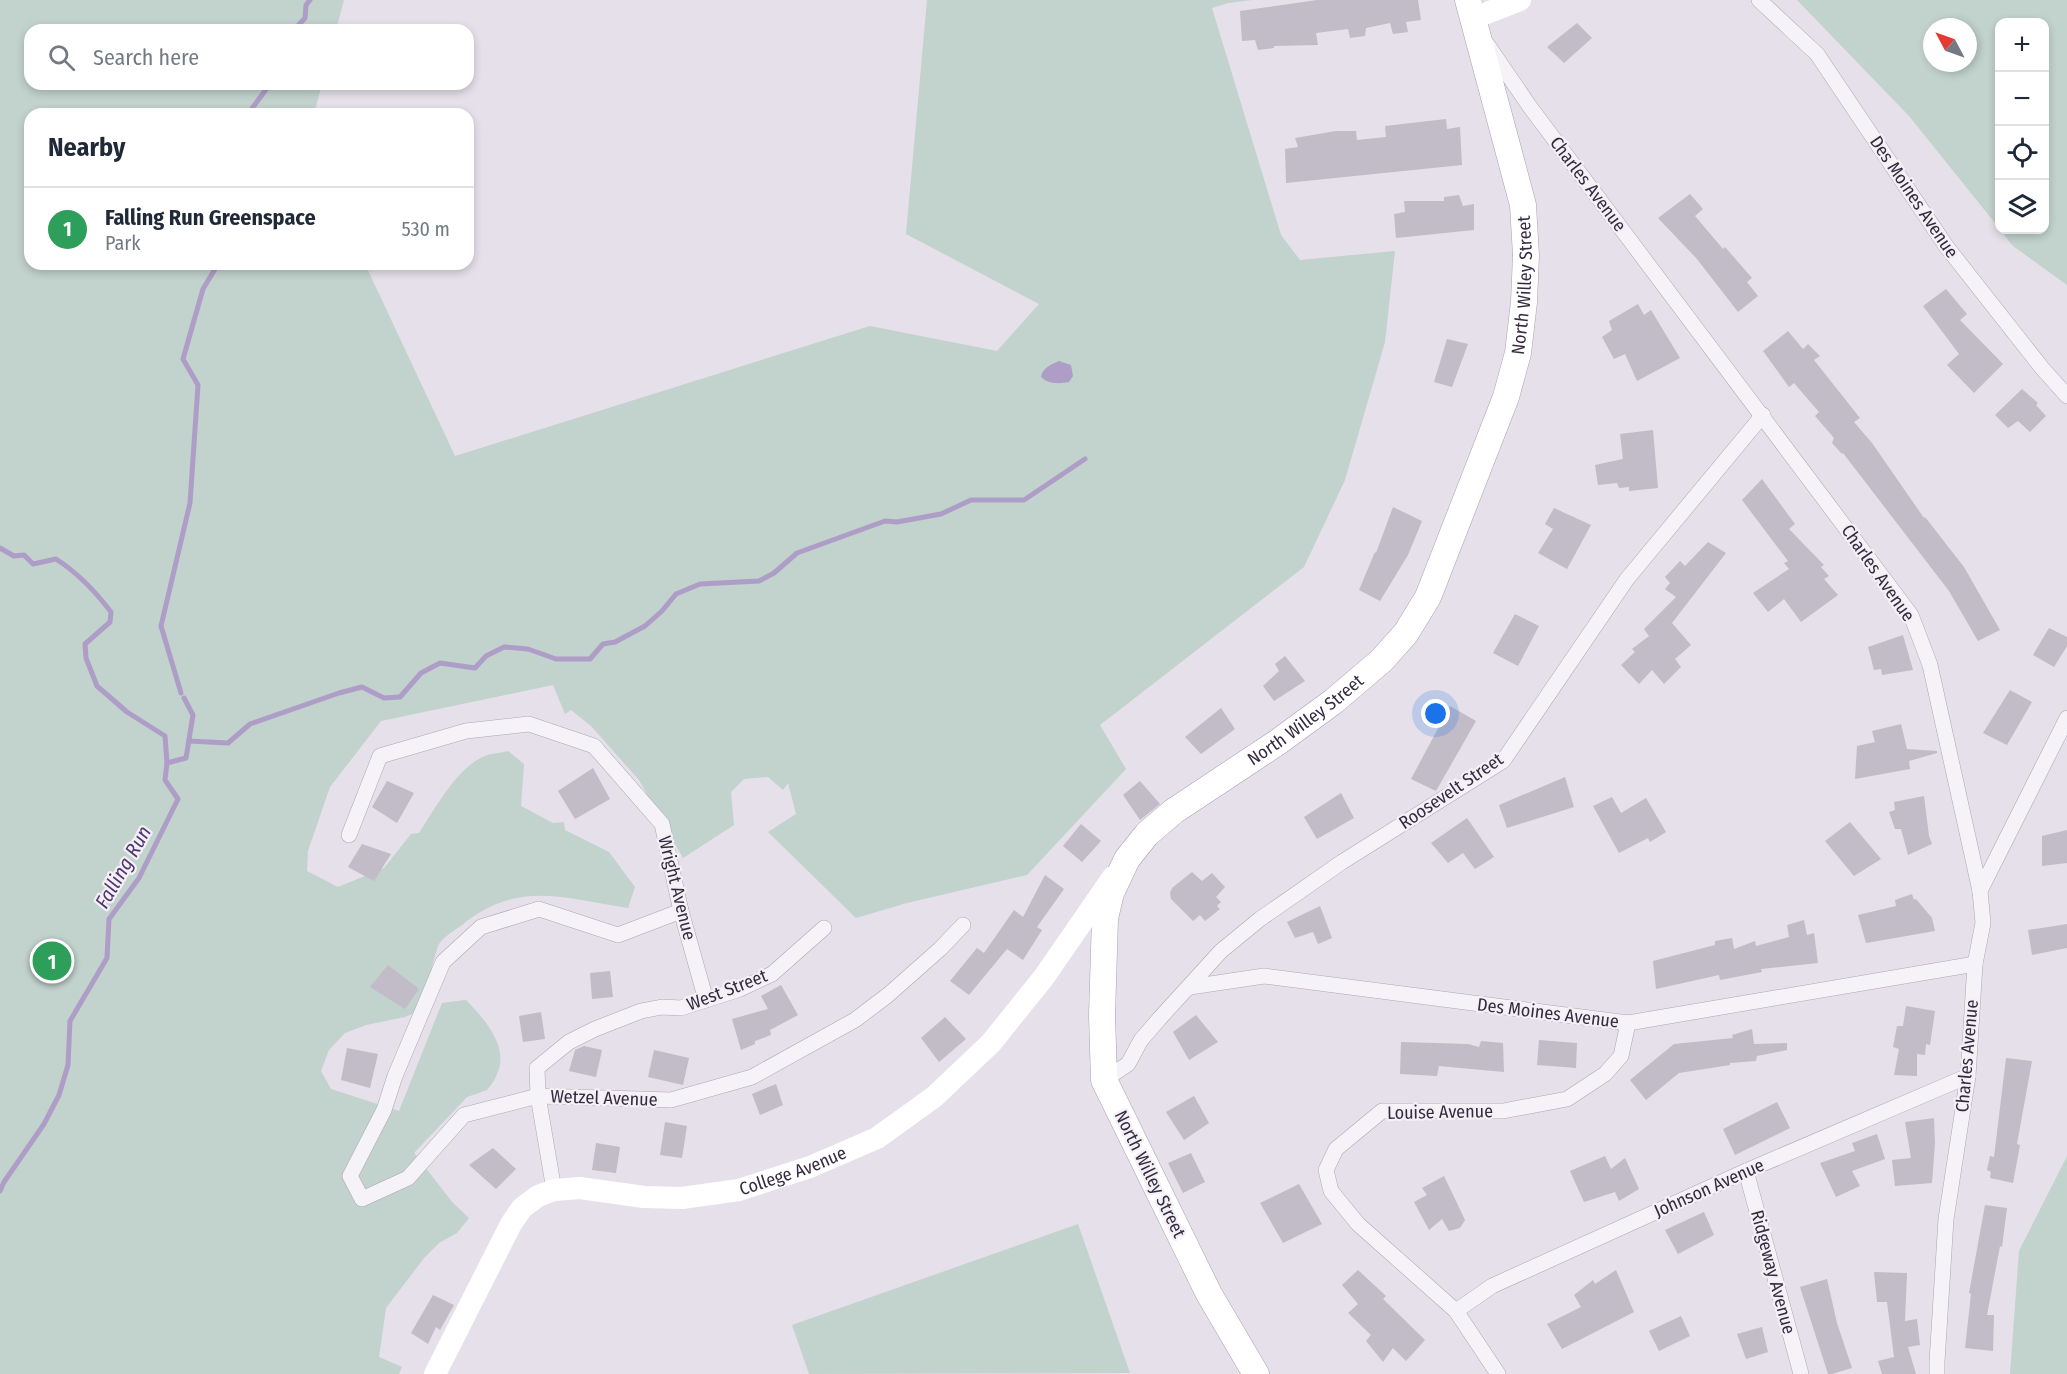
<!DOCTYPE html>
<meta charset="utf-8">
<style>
body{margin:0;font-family:"Fira Sans Condensed",sans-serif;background:#f6f6f7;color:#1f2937}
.controls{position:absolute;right:18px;top:18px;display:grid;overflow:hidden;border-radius:12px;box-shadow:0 3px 9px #0003}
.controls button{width:54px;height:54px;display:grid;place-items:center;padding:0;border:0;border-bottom:2px solid #e0e1e3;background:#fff;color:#1f2937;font:30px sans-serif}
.compass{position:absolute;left:1923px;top:18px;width:54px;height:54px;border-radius:50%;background:#fff;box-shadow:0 3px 9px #0003;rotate:311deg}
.you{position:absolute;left:1436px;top:714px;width:21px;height:21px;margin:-15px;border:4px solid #fff;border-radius:50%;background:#1a73e8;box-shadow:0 0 0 9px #1a73e833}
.badge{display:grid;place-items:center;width:39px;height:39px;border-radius:50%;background:#0b8043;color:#fff;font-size:20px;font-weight:700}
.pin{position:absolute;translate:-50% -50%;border:3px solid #fff;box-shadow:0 2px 6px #0006}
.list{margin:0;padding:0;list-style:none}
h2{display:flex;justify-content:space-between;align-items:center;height:78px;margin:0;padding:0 24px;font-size:26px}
h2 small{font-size:20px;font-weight:400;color:#747a83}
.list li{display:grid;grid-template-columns:39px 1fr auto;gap:18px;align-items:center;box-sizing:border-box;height:84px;padding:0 24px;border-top:2px solid #e0e1e3}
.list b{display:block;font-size:22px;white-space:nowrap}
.list p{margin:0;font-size:20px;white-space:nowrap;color:#747a83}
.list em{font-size:20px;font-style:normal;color:#747a83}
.icon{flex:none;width:33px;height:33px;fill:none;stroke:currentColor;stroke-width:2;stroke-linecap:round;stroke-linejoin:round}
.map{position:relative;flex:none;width:2067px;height:1374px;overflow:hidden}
.search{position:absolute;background:#fff;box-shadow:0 3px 9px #0003;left:24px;top:24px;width:450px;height:66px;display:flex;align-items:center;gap:15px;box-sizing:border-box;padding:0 21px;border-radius:18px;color:#747a83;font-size:22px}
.panel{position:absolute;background:#fff;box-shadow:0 3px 9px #0003;left:24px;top:108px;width:450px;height:162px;border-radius:18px}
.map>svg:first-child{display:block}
</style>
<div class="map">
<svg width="2067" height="1374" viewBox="0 0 2067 1374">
<rect width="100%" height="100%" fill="#e5e0e9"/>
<g fill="#c2d2cc" fill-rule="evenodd">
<path d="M0 0H344L336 30H30V84H322L314 114H30V264H365L455 456 870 326 997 351 1039 304 906 234 927 0H1252L1228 3 1212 8 1281 235 1300 260 1395 251 1385 342 1345 480 1304 567 1100 725 1126 769 1027 875 907 903 856 918 768 832 796 814 788 783 783 790 768 777 744 779 731 792 734 825 683 858 639 780 591 726 571 710 565 714 553 685 381 721 330 787 308 851 307 871 338 887 384 868 411 834 419 833C435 809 457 767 485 756 492 753 501 753 508 751L524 764 521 806 553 823 564 822 565 830 609 852 635 887 628 908C564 899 519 879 462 925 455 930 441 938 438 946 431 966 428 989 424 1009L405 1017 366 1025 345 1033 329 1050 321 1071 331 1089 399 1111 442 1003 466 1000C483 1018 510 1046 497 1074 495 1080 491 1085 487 1090L467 1097 414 1153 453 1203 469 1218 457 1233 439 1243 424 1258 386 1308 379 1357 402 1367 399 1374H0Z"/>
<path d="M1797 0H2067V285L2013 246 2000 230H2044V22H2000L1999 228 1909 116ZM1932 27H1968V63H1932Z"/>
<path d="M2067 1156V1374H2010L2019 1251Z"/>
<path d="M1078 1224 1130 1373 809 1374 792 1325Z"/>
</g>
<path fill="#ae9dc7" d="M1059 361 1071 365 1073 376 1069 382C1059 384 1048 384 1041 377 1042 368 1052 364 1059 361Z"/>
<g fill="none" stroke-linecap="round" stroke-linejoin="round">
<g stroke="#ae9dc7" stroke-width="5">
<path d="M294 30 305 18 306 5 310 0"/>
<path d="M248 114 270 84"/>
<path d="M0 548 14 556 24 555 33 564 56 559C78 573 95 591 111 612L110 622 85 644 86 658 97 686 127 712 165 736 167 763"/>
<path d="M181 693 161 626 190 503 198 385 183 359 203 289 218 264"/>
<path d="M189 741 228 743 250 724 339 693 362 687 384 698 400 697 421 673 440 663 475 668 486 656 504 647 528 649 556 659H590L603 644 615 642 645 626 662 611 676 594 700 584 759 581 774 573 797 553 885 521 897 522 941 514 971 500H1024L1085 459"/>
<path d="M0 1191 4 1182 44 1124 59 1095 68 1065 70 1021 107 958 109 919 139 878 178 799 165 780 167 763 186 758 193 715 184 698"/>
</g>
</g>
<g fill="#c2bbc8">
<path d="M1317 0H1418L1421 20 1406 22 1408 32 1393 34 1390 23 1366 28 1365 36 1350 38 1348 29 1316 33 1318 45 1274 46V48L1258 50 1255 40 1242 41 1240 11Z"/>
<path d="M1577 23 1592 38 1564 63 1547 47Z"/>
<path d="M1446 119 1447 129 1460 127 1462 165 1286 183 1285 149 1298 147 1295 138 1336 131H1356L1357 140 1386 137 1385 126Z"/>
<path d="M1690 194 1703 209 1695 216 1723 249 1725 247 1752 278 1747 282 1758 296 1738 312 1697 259 1658 218Z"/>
<path d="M1459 195 1463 206 1474 204V230L1396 238 1394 214 1405 212 1404 201H1444V197Z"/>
<path d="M1946 289 1967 314 1960 320 2003 364 1974 393 1947 365 1959 354 1923 306Z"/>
<path d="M1638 304 1644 315 1651 310 1680 358 1637 381 1625 354 1614 359 1602 337 1612 330 1609 321Z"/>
<path d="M1788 331 1803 349 1808 344 1820 356 1814 360 1860 418 1854 422 1872 443 1924 518 1925 517 1964 567 2000 630 1978 641 1949 591 1843 453 1842 454 1832 443 1834 438 1815 416 1819 412 1794 383 1789 387 1763 351Z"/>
<path d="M1447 339 1468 344 1452 387 1434 382Z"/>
<path d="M2022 389 2038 403 2036 405 2046 416 2030 432 2018 421 2008 428 1995 415Z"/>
<path d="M1653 430 1658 488 1629 491V487L1619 488 1617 483 1598 485 1595 465 1623 459 1620 434Z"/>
<path d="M1762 479 1795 524 1789 529 1824 565 1821 567 1829 576 1824 579 1838 595 1801 622 1784 599 1768 612 1753 593 1789 569 1784 563 1788 561 1742 500Z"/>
<path d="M1393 507 1422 521 1408 555 1380 601 1359 590 1375 552 1376 553Z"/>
<path d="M1554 508 1591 525 1567 569 1538 553 1553 529 1545 524Z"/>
<path d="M1708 542 1726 553 1672 623 1691 645 1675 659 1681 667 1664 684 1652 670 1639 684 1621 665 1635 652 1632 649 1649 636 1644 629 1676 597 1665 589 1670 583 1665 577 1680 561 1685 566Z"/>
<path d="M1515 614 1539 626 1518 666 1493 653Z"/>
<path d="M2049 628 2067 637V646L2054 667 2033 655Z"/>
<path d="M1903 635 1913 670 1882 675 1881 669 1874 670 1868 647Z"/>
<path d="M1285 656 1305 681 1274 701 1263 686 1279 671 1275 664Z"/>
<path d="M2010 690 2032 702 2007 745 1983 733Z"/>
<path d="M1450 706 1476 721 1436 791 1411 779Z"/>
<path d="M1221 708 1235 729 1201 754 1185 737Z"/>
<path d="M1901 724 1907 749 1937 751V753L1909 761 1910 769 1855 779 1857 746 1875 742 1872 731Z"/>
<path d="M593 768 610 799 575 819 558 791Z"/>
<path d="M1565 777 1574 807 1507 828 1499 805Z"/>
<path d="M387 781 414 793 397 823 372 807Z"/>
<path d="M1140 781 1160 804 1140 820 1123 795Z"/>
<path d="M1341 793 1354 818 1317 839 1304 817Z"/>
<path d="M1924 796 1929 836 1932 844 1908 855 1901 829H1895L1889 812 1895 810 1894 802Z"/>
<path d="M1612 797 1621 813 1646 798 1666 832 1650 842 1648 838 1619 853 1593 806Z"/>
<path d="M1467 818 1494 857 1475 869 1463 853 1448 863 1431 843Z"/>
<path d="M1850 822 1881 859 1854 876 1825 841Z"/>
<path d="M1081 824 1101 841 1082 862 1063 846Z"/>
<path d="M2067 830V863L2042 866V836Z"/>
<path d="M362 844 391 854 374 881 348 867Z"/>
<path d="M1192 872 1202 881 1212 873 1225 887 1216 897 1221 902 1217 906 1220 909 1205 921 1200 915 1193 921 1171 899 1170 893 1172 888Z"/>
<path d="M1045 875 1064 889 1037 927 1042 930 1023 960 1007 949 969 995 950 981 977 948 984 953 1014 910 1023 917Z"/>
<path d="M1912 894 1914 900 1916 899 1932 918 1935 931 1866 943 1858 915 1896 906 1895 900Z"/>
<path d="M1320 906 1332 938 1318 944 1313 932 1295 938 1287 922Z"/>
<path d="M1804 920 1807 935 1814 933 1818 963 1761 969 1762 972 1720 980 1719 975 1656 989 1653 961 1715 945V941L1732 938 1734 949 1755 941 1756 946 1789 937 1787 925Z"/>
<path d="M2067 924V948L2032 955 2028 930Z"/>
<path d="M388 965 419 989 405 1009 370 987Z"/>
<path d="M610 971 613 997 592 999 590 973Z"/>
<path d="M781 985 798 1015 770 1030 771 1035 755 1041V1044L741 1050 732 1019 768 1009 761 996Z"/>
<path d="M1906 1006 1935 1011 1930 1045 1926 1044 1925 1055 1917 1054V1076L1894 1075 1899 1049 1893 1047 1897 1026H1903Z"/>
<path d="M541 1012 545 1039 523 1042 519 1016Z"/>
<path d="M1196 1015 1218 1042 1189 1060 1173 1032Z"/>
<path d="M945 1017 966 1039 939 1062 921 1038Z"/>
<path d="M1752 1029 1754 1044 1787 1043V1050L1757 1056 1756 1061 1730 1063V1065L1679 1073 1646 1100 1630 1080 1674 1044 1733 1038 1732 1035Z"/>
<path d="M1539 1040 1577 1043 1576 1068 1537 1065Z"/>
<path d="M1481 1041 1503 1043 1504 1072 1439 1066 1437 1076 1400 1074 1401 1042 1468 1044 1479 1047Z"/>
<path d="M584 1046 602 1050 596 1077 569 1071 575 1050Z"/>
<path d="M347 1048 378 1054 370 1088 341 1080Z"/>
<path d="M654 1050 689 1058 683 1085 648 1077Z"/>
<path d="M2006 1058 2032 1061 2017 1144 2020 1145 2013 1183 1990 1178 1991 1172 1987 1170 1990 1156 1994 1157Z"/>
<path d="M776 1084 783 1105 760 1115 752 1094Z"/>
<path d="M1194 1096 1209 1123 1184 1140 1166 1112Z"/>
<path d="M1777 1102 1790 1128 1735 1155 1723 1129Z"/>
<path d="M1934 1118 1935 1143 1932 1183 1895 1186 1892 1160 1911 1158 1905 1122Z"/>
<path d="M665 1122 687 1126 682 1158 660 1155Z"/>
<path d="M1877 1134 1885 1159 1852 1171 1860 1186 1836 1197 1820 1163 1855 1151 1852 1143Z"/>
<path d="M596 1143 620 1147 616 1173 592 1170Z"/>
<path d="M493 1148 516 1169 496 1189 469 1165Z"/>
<path d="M1191 1153 1205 1182 1183 1193 1168 1163Z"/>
<path d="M1605 1156 1611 1169 1625 1158 1639 1189 1619 1201 1615 1192 1584 1202 1570 1171Z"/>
<path d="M1444 1176 1465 1220 1460 1228 1449 1231 1442 1219 1429 1230 1414 1202 1427 1195 1422 1188Z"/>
<path d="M1299 1184 1322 1224 1283 1243 1260 1203Z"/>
<path d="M1985 1205 2007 1208 2002 1247 2000 1246 1987 1315H1994L1993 1351 1965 1348 1971 1294 1969 1293Z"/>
<path d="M1704 1212 1714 1235 1678 1254 1665 1230Z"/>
<path d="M1358 1270 1386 1296 1383 1299 1425 1340 1406 1361 1393 1348 1383 1362 1366 1341 1371 1335 1348 1313 1358 1304 1342 1285Z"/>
<path d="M1616 1270 1634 1312 1562 1349 1547 1324 1581 1307 1574 1295 1593 1280 1595 1284Z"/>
<path d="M1874 1272 1907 1273 1905 1321 1917 1319 1920 1345 1908 1347 1916 1374H1882L1878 1361 1894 1357 1887 1302H1877Z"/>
<path d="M1827 1279 1837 1323 1852 1368 1832 1374H1828L1800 1287Z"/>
<path d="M433 1295 454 1305 440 1330 436 1327 428 1344 411 1333Z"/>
<path d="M1681 1316 1690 1336 1659 1351 1649 1331Z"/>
<path d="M1762 1327 1768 1352 1746 1359 1737 1334Z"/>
</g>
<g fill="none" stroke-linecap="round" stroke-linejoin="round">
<defs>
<g id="street">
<path d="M1759 0 1817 54 1946 246 2042 368 2067 396"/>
<path d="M1487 44 1530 107 1911 615 1930 665 1980 891 1983 923 1975 964 1968 1076 1946 1219 1937 1362V1374"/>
<path d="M349 835 380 756 466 731 529 724 594 746 662 824 681 911 706 1000"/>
<path d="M1980 891 2067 718"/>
<path d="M681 911 618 935 539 909 481 927 443 962 395 1076 384 1110 350 1176 362 1199 408 1178 464 1115 538 1096 671 1100 752 1077 855 1020 888 995 940 949 963 925"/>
<path d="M1190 987 1264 976 1628 1023 1975 964"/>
<path d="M1104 1080 1128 1064 1141 1040 1160 1018 1221 951 1260 919 1342 862 1503 761 1627 579 1763 415"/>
<path d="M1746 1171 1801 1374"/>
<path d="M554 1190 538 1096 537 1068 569 1042 595 1029 641 1011 662 1007 681 1008 740 989 772 974 824 928"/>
<path d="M1456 1311 1492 1286 1746 1171 1968 1076"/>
<path d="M1498 1374 1456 1311 1358 1224 1331 1191 1326 1170 1336 1149 1382 1111H1503L1567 1099 1605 1074 1621 1056 1628 1023"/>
</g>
<g id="primary">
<path id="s2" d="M1256 1374 1209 1294 1104 1080 1102 1015 1105 918 1111 893 1127 859 1147 834 1174 811 1278 742 1334 701 1382 660 1406 633 1428 597 1506 397 1518 353 1524 302 1526 255 1523 205 1468 0"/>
</g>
</defs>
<use href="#street" stroke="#ada6b3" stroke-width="16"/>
<use href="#primary" stroke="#aaa0b4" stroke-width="27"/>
<use href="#street" stroke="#f5f3f7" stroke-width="15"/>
<g stroke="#fff" stroke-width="22">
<path d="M1474 18 1520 0"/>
<path id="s1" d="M435 1374 511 1224 522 1208 538 1196 554 1190 580 1188 644 1197 682 1198 739 1190 810 1167 877 1138 934 1097 991 1043 1044 977 1113 877"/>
</g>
<use href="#primary" stroke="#fff" stroke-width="26"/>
</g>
<g text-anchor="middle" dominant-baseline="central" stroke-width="4.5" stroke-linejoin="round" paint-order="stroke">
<g font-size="18" fill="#352a3f" stroke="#f3f0f6">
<text transform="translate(1588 184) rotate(53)">Charles Avenue</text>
<text transform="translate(1914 197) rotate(56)">Des Moines Avenue</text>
<text stroke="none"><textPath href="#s2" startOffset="1288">North Willey Street</textPath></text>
<text transform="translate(1878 573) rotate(55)">Charles Avenue</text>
<text stroke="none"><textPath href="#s2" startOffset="784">North Willey Street</textPath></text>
<text transform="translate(1451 791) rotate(-34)">Roosevelt Street</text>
<text transform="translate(677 888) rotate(76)">Wright Avenue</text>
<text transform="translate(727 990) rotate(-21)">West Street</text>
<text transform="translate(1548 1013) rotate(7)">Des Moines Avenue</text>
<text transform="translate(1967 1056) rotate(-85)">Charles Avenue</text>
<text transform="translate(604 1098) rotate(2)">Wetzel Avenue</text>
<text transform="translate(1440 1112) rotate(-1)">Louise Avenue</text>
<text stroke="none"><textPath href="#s1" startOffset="468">College Avenue</textPath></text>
<text transform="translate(1150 1174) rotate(64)">North Willey Street</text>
<text transform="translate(1709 1188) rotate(-24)">Johnson Avenue</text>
<text transform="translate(1773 1272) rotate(75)">Ridgeway Avenue</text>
</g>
<g font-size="20" font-style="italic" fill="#513671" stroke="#f3f0f6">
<text transform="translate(123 867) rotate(-60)">Falling Run</text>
</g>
</g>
</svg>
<div class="controls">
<button>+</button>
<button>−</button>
<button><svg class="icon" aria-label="locate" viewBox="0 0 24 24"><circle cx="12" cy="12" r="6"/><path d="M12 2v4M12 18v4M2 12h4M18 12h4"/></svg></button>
<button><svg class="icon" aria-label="layers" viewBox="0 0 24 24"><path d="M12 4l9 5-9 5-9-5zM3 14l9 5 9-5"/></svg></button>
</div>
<svg class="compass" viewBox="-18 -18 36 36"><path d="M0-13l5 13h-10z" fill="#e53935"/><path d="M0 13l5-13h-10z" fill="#747a83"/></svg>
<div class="you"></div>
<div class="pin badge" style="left:52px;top:961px;background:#2e9e5b">1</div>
<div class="search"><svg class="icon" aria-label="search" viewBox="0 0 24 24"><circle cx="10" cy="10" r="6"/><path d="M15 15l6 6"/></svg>Search here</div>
<section class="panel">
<h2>Nearby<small></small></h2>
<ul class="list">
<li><span class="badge" style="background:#2e9e5b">1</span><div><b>Falling Run Greenspace</b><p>Park</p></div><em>530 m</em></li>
</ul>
</section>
</div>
